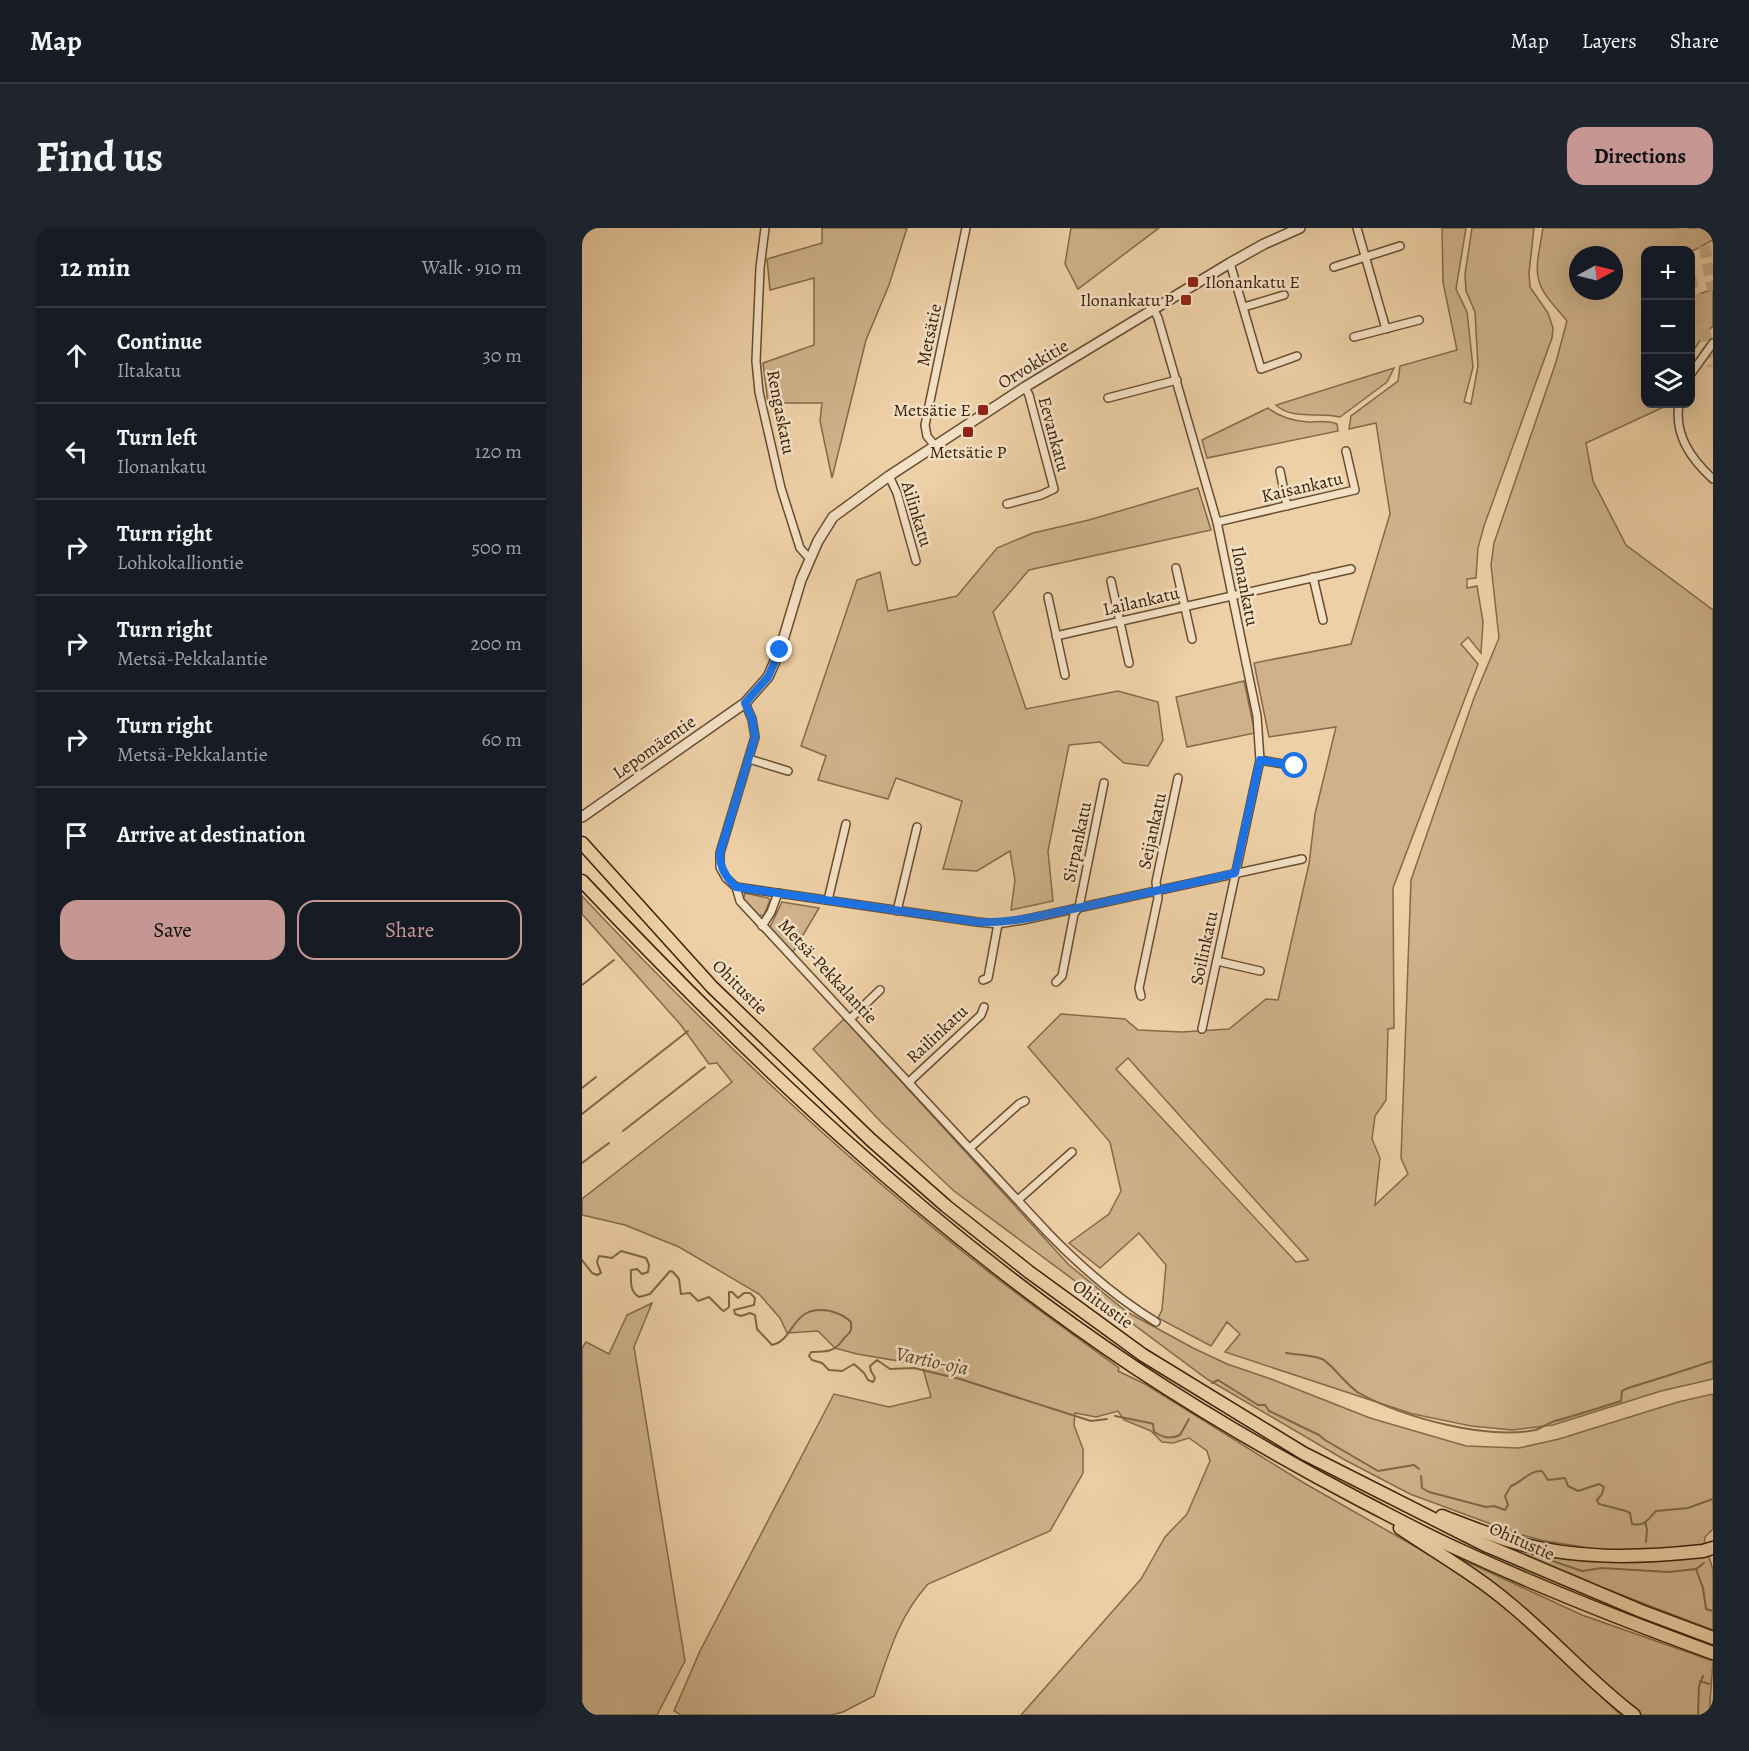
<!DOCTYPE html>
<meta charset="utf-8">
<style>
body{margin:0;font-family:Alegreya,serif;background:#20242c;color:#f1f3f6}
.controls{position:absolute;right:18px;top:18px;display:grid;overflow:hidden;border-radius:12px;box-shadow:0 6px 24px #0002}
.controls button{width:54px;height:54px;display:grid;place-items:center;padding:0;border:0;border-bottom:2px solid #363941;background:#171b24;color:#f1f3f6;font:30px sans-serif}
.compass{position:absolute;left:987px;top:18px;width:54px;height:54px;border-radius:50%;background:#171b24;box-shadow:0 6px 24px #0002;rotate:83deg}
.stop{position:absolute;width:18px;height:18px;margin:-14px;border:4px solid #1a73e8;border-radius:50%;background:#fff}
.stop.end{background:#1a73e8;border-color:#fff;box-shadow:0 2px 6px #0008}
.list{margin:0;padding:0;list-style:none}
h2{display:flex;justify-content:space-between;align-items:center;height:78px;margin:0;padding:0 24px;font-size:26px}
h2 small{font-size:20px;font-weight:400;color:#9ea1a6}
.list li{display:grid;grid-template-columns:39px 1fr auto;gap:18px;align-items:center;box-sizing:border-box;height:96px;padding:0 24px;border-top:2px solid #363941}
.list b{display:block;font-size:22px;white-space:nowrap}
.list p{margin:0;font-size:20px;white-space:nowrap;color:#9ea1a6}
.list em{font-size:20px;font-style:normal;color:#9ea1a6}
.actions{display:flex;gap:12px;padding:18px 24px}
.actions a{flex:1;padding:14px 0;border:2px solid #c59692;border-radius:18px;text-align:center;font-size:21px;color:#c59692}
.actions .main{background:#c59692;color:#111}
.icon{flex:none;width:33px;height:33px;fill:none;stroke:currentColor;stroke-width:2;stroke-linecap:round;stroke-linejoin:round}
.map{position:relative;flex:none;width:1131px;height:1487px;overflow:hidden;border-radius:18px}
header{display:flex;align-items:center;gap:36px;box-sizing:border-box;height:84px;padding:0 30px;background:#171b24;border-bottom:2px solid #363941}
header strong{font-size:28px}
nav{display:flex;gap:33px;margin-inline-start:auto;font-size:21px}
.intro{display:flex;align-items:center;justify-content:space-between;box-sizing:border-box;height:144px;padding:0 36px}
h1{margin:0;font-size:42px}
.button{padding:15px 27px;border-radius:18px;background:#c59692;color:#111;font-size:21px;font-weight:700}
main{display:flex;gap:36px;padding:0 36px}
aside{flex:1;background:#171b24;border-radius:18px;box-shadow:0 6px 24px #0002}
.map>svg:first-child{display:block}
</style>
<header>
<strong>Map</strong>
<nav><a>Map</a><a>Layers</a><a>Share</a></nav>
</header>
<div class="intro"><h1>Find us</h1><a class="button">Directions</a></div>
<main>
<aside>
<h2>12 min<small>Walk · 910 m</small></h2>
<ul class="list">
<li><svg class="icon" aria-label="ahead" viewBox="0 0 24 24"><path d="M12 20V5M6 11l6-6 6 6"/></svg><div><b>Continue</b><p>Iltakatu</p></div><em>30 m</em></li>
<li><svg class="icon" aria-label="left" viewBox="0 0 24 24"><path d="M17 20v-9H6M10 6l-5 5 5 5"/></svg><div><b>Turn left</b><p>Ilonankatu</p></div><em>120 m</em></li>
<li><svg class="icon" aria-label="right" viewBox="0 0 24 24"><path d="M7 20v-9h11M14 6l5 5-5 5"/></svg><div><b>Turn right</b><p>Lohkokalliontie</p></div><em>500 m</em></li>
<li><svg class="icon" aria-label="right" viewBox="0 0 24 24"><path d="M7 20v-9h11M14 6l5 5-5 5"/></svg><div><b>Turn right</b><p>Metsä-Pekkalantie</p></div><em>200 m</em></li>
<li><svg class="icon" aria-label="right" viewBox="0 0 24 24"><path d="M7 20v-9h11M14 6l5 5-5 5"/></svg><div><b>Turn right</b><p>Metsä-Pekkalantie</p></div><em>60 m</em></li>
<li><svg class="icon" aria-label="arrive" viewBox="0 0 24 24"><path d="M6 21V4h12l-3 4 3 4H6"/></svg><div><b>Arrive at destination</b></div></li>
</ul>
<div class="actions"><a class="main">Save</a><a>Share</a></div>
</aside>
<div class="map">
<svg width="1131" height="1487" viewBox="0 0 1131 1487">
<rect width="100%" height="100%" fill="#eed0a6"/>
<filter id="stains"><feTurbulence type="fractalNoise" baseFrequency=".00333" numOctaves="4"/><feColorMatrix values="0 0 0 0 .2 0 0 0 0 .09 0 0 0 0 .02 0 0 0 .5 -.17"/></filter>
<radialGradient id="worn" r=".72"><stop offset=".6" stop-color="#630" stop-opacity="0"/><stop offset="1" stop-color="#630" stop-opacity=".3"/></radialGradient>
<g fill="#cfb28b" stroke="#846a4a" stroke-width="1.5" fill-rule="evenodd">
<path d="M240 0H325L307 57 284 112 250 250 238 193 240 175H186L181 135 232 117V50L188 62 185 31 240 15Z"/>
<path d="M489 0H577L496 61 483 36Z"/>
<path d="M860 0H884L874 61 885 84 891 139 882 174 889 176 896 138 893 84 884 63 883 46 890 0H952L947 45 948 59 966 85 971 100 970 110 902 298 896 320 894 350 885 351V360L895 358 901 394 899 425 886 409 879 416 896 436 811 660 812 800 806 801 804 872 793 888 790 911 798 930 793 977 826 946 819 930 829 652 892 470 917 410 909 337 912 315 974 134 985 93C976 81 961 68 957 53 952 38 959 16 961 0H1131V12L1109 24 1108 22H1064V176H1083L1082 179 1004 215 1011 253 1044 317 1131 382V1151L1079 1163 971 1197 930 1202 889 1198 831 1186 643 1124 658 1106 645 1094 629 1118 576 1090 580 1082 584 1037 557 1005 518 1040 487 1015 527 986 539 963 528 914 446 819 479 786 543 791 556 802 600 804 647 801 684 771 696 772 727 636 733 586 754 499 687 509 672 435 769 416 808 286 794 195 767 201 769 188 816 153 818 138 875 122 861 54ZM996 27H1032V63H996ZM546 830 726 1031V1032L714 1034 534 841Z"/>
<path d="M1131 61V98L1121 108 1109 126V69Z"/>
<path d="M812 140 805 154 758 189C738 184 709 192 694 177Z"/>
<path d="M686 180C697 189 711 193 726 194 737 194 745 192 755 196L756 203 625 230 620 212Z"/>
<path d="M616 260 629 302 447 342 411 384 444 481 536 463 576 474 581 512 566 538 542 535 518 514 487 517 466 623 471 673 429 682 433 652 428 623 395 643 361 641 380 573 314 550 306 571 236 552 244 528 219 518 275 352 298 344 306 383 375 368 415 320 451 305 507 292Z"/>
<path d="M662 453 673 505 605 519 594 469Z"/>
<path d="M163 665 186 670 188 672 182 687 175 688 161 672Z"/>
<path d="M0 668C129 805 267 937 417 1052 456 1082 497 1111 537 1140L536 1143 563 1156 722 1255 848 1327 915 1372 1039 1487H439L559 1351 583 1309 605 1286 628 1233 625 1223 607 1210 591 1215 580 1214 569 1203 542 1192 536 1183 514 1189 493 1185 492 1197 501 1221V1245L468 1303 346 1356C315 1391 307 1426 292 1468L261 1484 249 1487H99L92 1483 118 1423 252 1166 307 1179 349 1169 340 1137 275 1126 253 1120 236 1103 205 1105 198 1090 177 1066 97 1019 43 997 0 987V971L150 854 135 835 127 836 98 796 0 686Z"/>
<path d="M200 674 237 680 211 724 187 701Z"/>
<path d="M262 791 487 1037 545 1084 611 1120 645 1136 689 1151 788 1190 884 1218 937 1220 977 1211 1096 1174 1131 1166V1301L1123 1309 1122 1318 1067 1323 1020 1322 963 1313 936 1306 828 1266 763 1232 625 1151 372 963 299 894 231 821Z"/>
<path d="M70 1075 52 1119 103 1433 75 1487H0V1120L4 1114 27 1126 45 1087Z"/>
<path d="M908 1312 933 1318 1126 1327 1131 1341V1402L1011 1356Z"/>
<path d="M853 1319 1000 1387 1131 1433 1127 1487H1059Z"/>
</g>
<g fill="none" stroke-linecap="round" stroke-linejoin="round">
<g stroke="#816646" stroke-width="2">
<path d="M0 757 32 732"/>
<path d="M0 860 14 849"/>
<path d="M0 886 106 803"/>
<path d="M41 903 123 839"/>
<path d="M0 935 27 915"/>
<path d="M0 1032 10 1045 15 1047 19 1045 15 1034 17 1028 30 1030 39 1023 64 1030 67 1037 66 1044 60 1046 55 1041 49 1042C49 1052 47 1063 57 1069L68 1066 88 1043 91 1044 97 1051 99 1066 108 1065 116 1073 127 1069 140 1082 142 1083 147 1079V1064H150L156 1070 162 1065H168L173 1070 172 1077 152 1082 153 1086 159 1088 168 1085 173 1087 175 1101 190 1117C214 1112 208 1076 248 1083 256 1085 263 1088 269 1094V1102C267 1107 262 1109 260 1113 251 1125 244 1123 229 1124L227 1128 230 1132 240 1135 247 1142 260 1143 272 1136 282 1145 286 1152 291 1154 293 1150 289 1143 288 1138 295 1132 308 1141 332 1140 378 1151 509 1193 525 1191"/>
<path d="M704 1125C716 1127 730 1127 740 1131 748 1134 765 1158 777 1165 820 1189 903 1212 953 1202 960 1200 966 1195 973 1193 995 1187 1017 1180 1039 1173L1040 1163 1046 1160C1076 1151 1103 1142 1131 1133"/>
<path d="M630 1155 636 1152 676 1177H683L687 1183 737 1207 743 1212 796 1243 832 1237 837 1241"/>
<path d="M533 1188 568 1195 571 1196 572 1204C581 1209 587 1212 598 1207L607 1191"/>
<path d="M839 1248 840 1260 847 1264 904 1279 912 1278 923 1282 926 1277 923 1268 929 1258C940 1254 948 1242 960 1243L966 1252 983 1250 986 1258 996 1263 1017 1256 1022 1259 1020 1266 1015 1272 1017 1276 1044 1283 1048 1285 1050 1296C1063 1299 1066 1291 1074 1283L1106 1280 1131 1271"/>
<path d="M1063 1294 1065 1301 1064 1314"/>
<path d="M947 1325 1000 1343 1020 1340 1086 1344 1114 1341 1122 1335"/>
<path d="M1114 1341 1121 1360 1124 1381 1131 1383"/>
<path d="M1118 1453 1127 1456"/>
<path d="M1116 1487 1117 1458 1121 1448"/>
</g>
<g stroke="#caad86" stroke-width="12" stroke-dasharray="12 6" stroke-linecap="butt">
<path d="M1099 0 1103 22"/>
<path d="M1119 0 1131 62"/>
<path d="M1108 49 1131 138"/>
</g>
<defs>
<g id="minor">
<path d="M183 0 178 40 174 133 177 164 199 260 218 320 228 331"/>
<path d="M775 0 804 101"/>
<path d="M648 35 679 141 715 128"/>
<path d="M752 39 818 18"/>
<path d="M662 79 702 67"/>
<path d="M572 82 576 90 635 294 675 488 678 532 620 801"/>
<path d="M772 109 837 92"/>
<path d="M1108 147 1131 115"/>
<path d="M526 170 595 152"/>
<path d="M1097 176C1092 207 1109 231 1131 251"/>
<path d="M353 218 345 208 343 197 384 0"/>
<path d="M698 243 705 278"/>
<path d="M307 248 315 265 334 333"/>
<path d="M425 276 459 267 472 261 447 167 443 159"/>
<path d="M635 294 773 262 764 223"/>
<path d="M594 340 610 411"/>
<path d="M731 349 741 392"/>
<path d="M529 353 547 435"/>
<path d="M466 369 483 447"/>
<path d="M474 408 769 341"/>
<path d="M163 475 170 491 173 509 138 625V639L144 650 154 659 158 673 466 1005C500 1040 533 1069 574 1094"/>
<path d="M167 531 206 543"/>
<path d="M678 532 713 538"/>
<path d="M154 659 395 694 416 696 441 692 720 631"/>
<path d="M246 672 264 596"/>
<path d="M315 683 335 599"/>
<path d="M180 698 189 684 196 665"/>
<path d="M635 733 678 743"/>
<path d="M401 752 406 750 416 696"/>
<path d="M474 754 480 748 492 686 497 679 522 555"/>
<path d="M559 768 557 760 576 670 574 654 596 550"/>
<path d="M268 791 298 762"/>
<path d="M327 854 399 787 402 779"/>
<path d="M388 920 437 876 443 873"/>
<path d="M436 972 490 924"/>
</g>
<path id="tertiary" d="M0 589 163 475 186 449 198 422 219 352 236 313 251 289 307 248 443 159 648 35 682 16 718 0"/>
<g id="motorway">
<path d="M0 615 130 759 289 912 364 978 447 1044 561 1127 721 1225 903 1317 1059 1383 1131 1410"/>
<path d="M0 653C168 831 348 1003 552 1139 626 1188 702 1232 780 1273 813 1290 846 1308 880 1323 962 1361 1046 1394 1131 1425"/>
<path d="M860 1288C881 1296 903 1305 925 1312 990 1332 1055 1330 1121 1323L1131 1320"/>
<path d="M818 1300C855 1325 894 1347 928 1376 971 1411 1008 1454 1052 1487"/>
</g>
</defs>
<use href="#minor" stroke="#674d30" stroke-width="10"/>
<use href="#tertiary" stroke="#674d30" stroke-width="12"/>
<use href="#motorway" stroke="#3a2108" stroke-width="15"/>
<use href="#minor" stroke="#f4e0c5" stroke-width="7"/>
<use href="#tertiary" stroke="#f4e0c5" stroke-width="9"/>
<use href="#motorway" stroke="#eed0a6" stroke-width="12"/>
</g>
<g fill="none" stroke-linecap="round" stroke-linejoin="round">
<path stroke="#1a73e8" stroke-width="8" d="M198 422 186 449 163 475 170 491 173 509 138 625C138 640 143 648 154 659L395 694C431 696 464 686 500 679 551 668 602 657 653 645L678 532 713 538"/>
</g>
<g fill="#8f2418" stroke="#f4e0c5" stroke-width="2">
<rect x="605" y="48" width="12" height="12" rx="3"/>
<rect x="598" y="66" width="12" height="12" rx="3"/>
<rect x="395" y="176" width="12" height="12" rx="3"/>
<rect x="380" y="198" width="12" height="12" rx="3"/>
</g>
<g text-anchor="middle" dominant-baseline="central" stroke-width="5" stroke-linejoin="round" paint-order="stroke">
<g font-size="18" fill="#3a2108" stroke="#f4e0c5" text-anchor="end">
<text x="623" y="54" text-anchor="start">Ilonankatu E</text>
<text x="592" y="72">Ilonankatu P</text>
<text x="389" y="182">Metsätie E</text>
<text x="386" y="224" text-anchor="middle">Metsätie P</text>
</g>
<g font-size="18" fill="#3a2108" stroke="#f4e0c5">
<text transform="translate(347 107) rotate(-78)">Metsätie</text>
<text transform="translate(451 136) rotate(-31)">Orvokkitie</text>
<text transform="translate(199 184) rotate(79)">Rengaskatu</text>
<text transform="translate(472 206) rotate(75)">Eevankatu</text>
<text transform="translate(720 259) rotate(-13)">Kaisankatu</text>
<text transform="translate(335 286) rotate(73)">Ailinkatu</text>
<text transform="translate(663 358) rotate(79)">Ilonankatu</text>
<text transform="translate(559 373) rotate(-13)">Lailankatu</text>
<text transform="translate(72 519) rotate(-35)">Lepomäentie</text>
<text transform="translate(570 603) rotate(-78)">Seijankatu</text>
<text transform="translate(495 614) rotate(-78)">Sirpankatu</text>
<text transform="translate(622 720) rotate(-78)">Soilinkatu</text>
<text transform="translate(246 743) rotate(47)">Metsä-Pekkalantie</text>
<text transform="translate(158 759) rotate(45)">Ohitustie</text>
<text transform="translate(355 806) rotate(-43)">Railinkatu</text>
<text transform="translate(521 1076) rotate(36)">Ohitustie</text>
<text transform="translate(940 1313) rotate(24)">Ohitustie</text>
</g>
<g font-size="20" font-style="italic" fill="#5e4427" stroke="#f4e0c5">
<text transform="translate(350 1133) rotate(12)">Vartio-oja</text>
</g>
</g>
<rect width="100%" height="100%" filter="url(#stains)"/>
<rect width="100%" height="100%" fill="url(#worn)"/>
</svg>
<div class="controls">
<button>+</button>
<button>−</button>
<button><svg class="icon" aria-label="layers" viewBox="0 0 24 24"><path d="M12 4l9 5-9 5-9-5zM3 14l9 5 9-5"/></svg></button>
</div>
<svg class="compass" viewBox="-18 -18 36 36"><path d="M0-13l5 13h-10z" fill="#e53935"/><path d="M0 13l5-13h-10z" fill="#9ea1a6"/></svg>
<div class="stop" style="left:713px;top:538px"></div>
<div class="stop end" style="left:198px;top:422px"></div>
</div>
</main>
